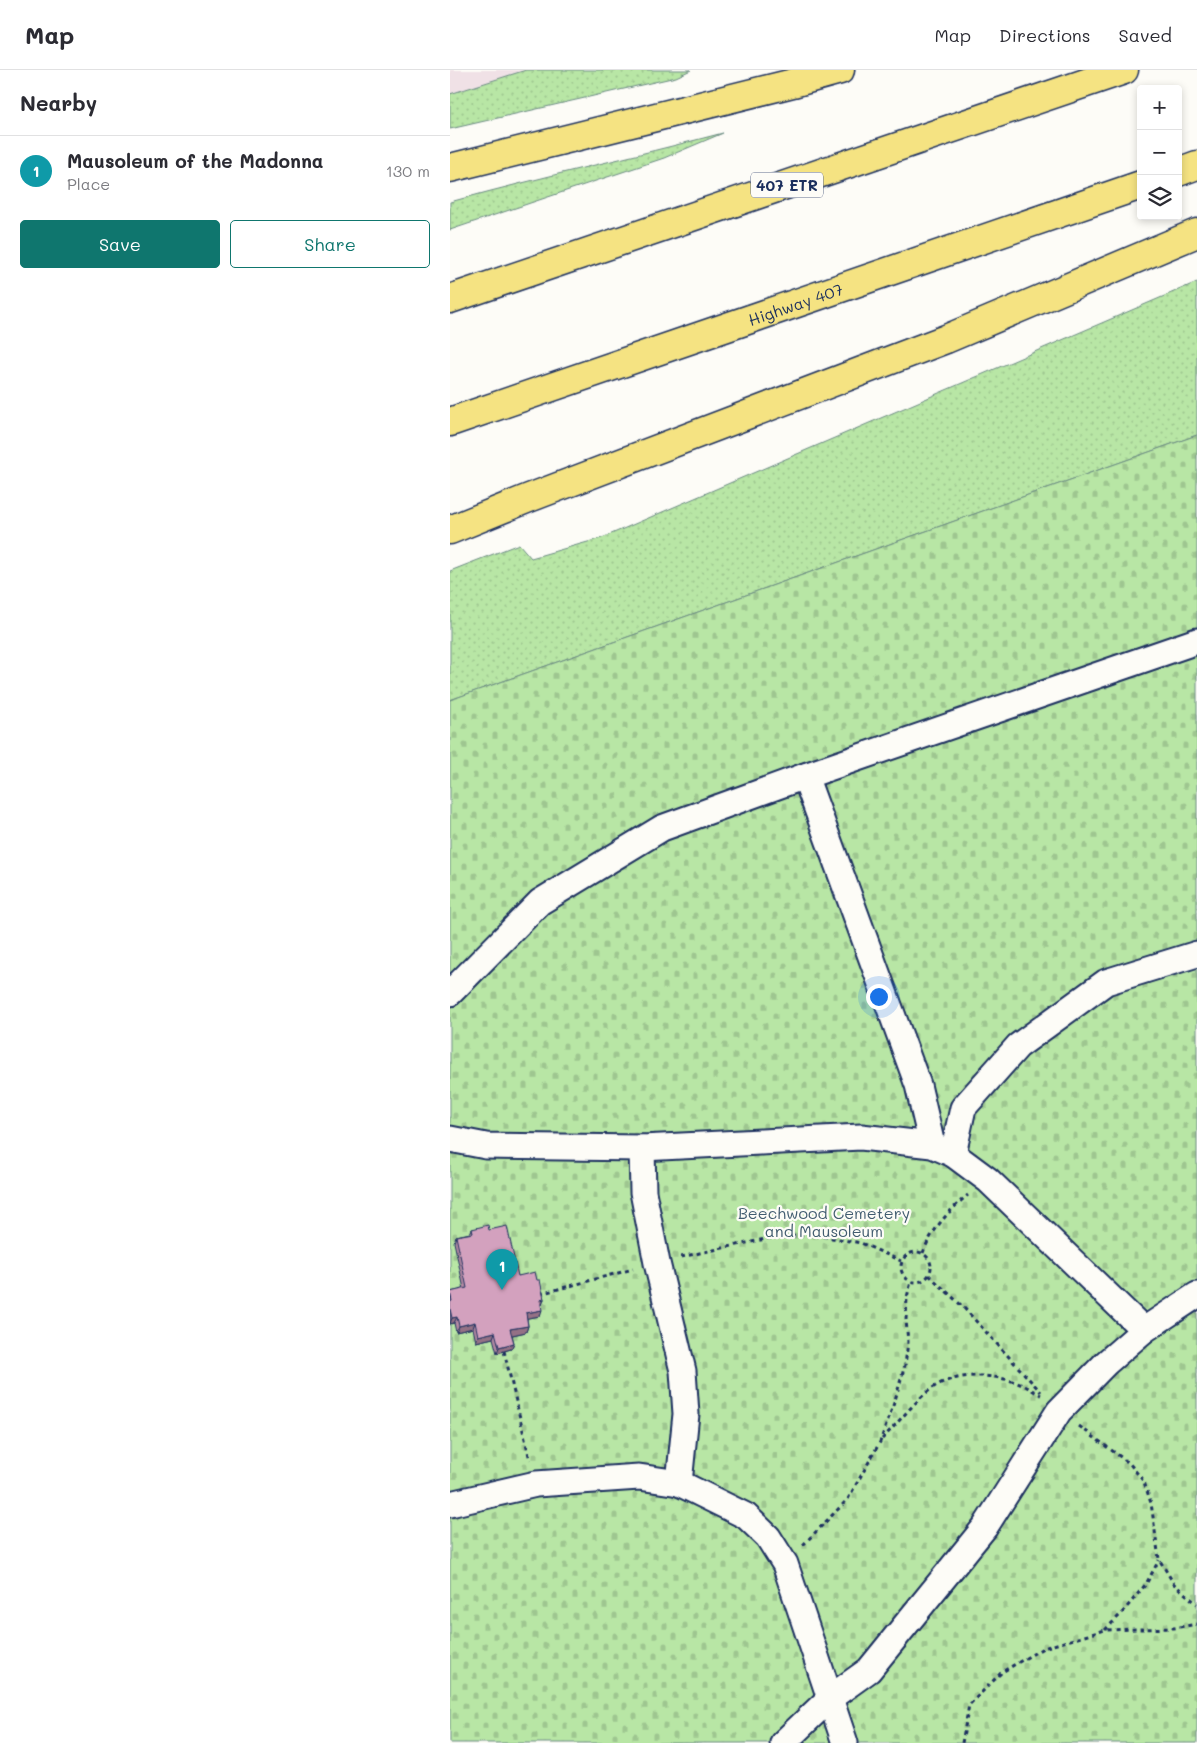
<!DOCTYPE html>
<meta charset="utf-8">
<style>
body{margin:0;font-family:Mali,sans-serif;background:#f7f7f7;color:#2b2b33}
.controls{position:absolute;right:15px;top:15px;display:grid;overflow:hidden;border-radius:5px;box-shadow:0 2px 8px #0003}
.controls button{width:45px;height:45px;display:grid;place-items:center;padding:0;border:0;border-bottom:1px solid #e1e1e2;background:#fff;color:#2b2b33;font:25px sans-serif}
.you{position:absolute;left:428px;top:926px;width:18px;height:18px;margin:-12px;border:4px solid #fff;border-radius:50%;background:#1a73e8;box-shadow:0 0 0 8px #1a73e833}
.badge{display:grid;place-items:center;width:32px;height:32px;border-radius:50%;background:#0f766e;color:#fff;font-size:16px;font-weight:700}
.pin{position:absolute;translate:-50% -41px;filter:drop-shadow(0 1px 2px #0008)}
.pin::after{content:'';position:absolute;top:26px;width:18px;height:15px;background:inherit;clip-path:polygon(0 0,100% 0,50% 100%)}
.list{margin:0;padding:0;list-style:none}
h2{display:flex;justify-content:space-between;align-items:center;height:65px;margin:0;padding:0 20px;font-size:21px}
h2 small{font-size:16px;font-weight:400;color:#7c7c81}
.list li{display:grid;grid-template-columns:32px 1fr auto;gap:15px;align-items:center;box-sizing:border-box;height:70px;padding:0 20px;border-top:1px solid #e1e1e2}
.list b{display:block;font-size:19px;white-space:nowrap}
.list p{margin:0;font-size:16px;white-space:nowrap;color:#7c7c81}
.list em{font-size:16px;font-style:normal;color:#7c7c81}
.actions{display:flex;gap:10px;padding:15px 20px}
.actions a{flex:1;padding:11px 0;border:1px solid #0f766e;border-radius:5px;text-align:center;font-size:18px;color:#0f766e}
.actions .main{background:#0f766e;color:#fff}
.icon{flex:none;width:28px;height:28px;fill:none;stroke:currentColor;stroke-width:2;stroke-linecap:round;stroke-linejoin:round}
.map{position:relative;flex:none;width:747px;height:1673px;overflow:hidden}
header{display:flex;align-items:center;gap:30px;box-sizing:border-box;height:70px;padding:0 25px;background:#fff;border-bottom:1px solid #e1e1e2}
header strong{font-size:24px}
nav{display:flex;gap:28px;margin-inline-start:auto;font-size:18px}
main{display:flex}
aside{flex:1;background:#fff}
.map>svg:first-child{display:block}
</style>
<header>
<strong>Map</strong>
<nav><a>Map</a><a>Directions</a><a>Saved</a></nav>
</header>
<main>
<aside>
<h2>Nearby<small></small></h2>
<ul class="list">
<li><span class="badge" style="background:#0f9aa8">1</span><div><b>Mausoleum of the Madonna</b><p>Place</p></div><em>130 m</em></li>
</ul>
<div class="actions"><a class="main">Save</a><a>Share</a></div>
</aside>
<div class="map">
<svg width="747" height="1673" viewBox="0 0 747 1673">
<defs>
<pattern id="grass-dots" width="8" height="8" patternUnits="userSpaceOnUse" patternTransform="scale(1.25)"><rect width="8" height="8" fill="#b8e6a5"/><path d="M2 2h.1M6 6h.1" fill="none" stroke="#9ec690" stroke-width="1.8" stroke-linecap="round"/></pattern>
<pattern id="cemetery-stones" width="16" height="16" patternUnits="userSpaceOnUse" patternTransform="scale(1.25)"><rect width="16" height="16" fill="#b8e6a5"/><path d="M2 7V4a2 2 0 0 1 4 0v3zM10 15v-3a2 2 0 0 1 4 0v3z" fill="#9ec690"/></pattern>
</defs>
<rect width="100%" height="100%" fill="#fdfcf7"/>
<filter id="ink" filterUnits="userSpaceOnUse"><feTurbulence type="fractalNoise" baseFrequency=".02" numOctaves="2"/><feDisplacementMap in="SourceGraphic" scale="10" xChannelSelector="R" yChannelSelector="G"/><feConvolveMatrix kernelMatrix="1 2 1 2 8 2 1 2 1" color-interpolation-filters="sRGB"/></filter>
<g filter="url(#ink)">
<path fill="#f0e1e6" d="M0 0H76L0 24Z"/>
<g fill="url(#grass-dots)" stroke="#6a8a82">
<path d="M76 0H241L226 7 0 59V24Z"/>
<path d="M273 63 214 88 0 160V132C90 107 182 87 273 63Z"/>
<path d="M747 212V365L0 630V501L69 474 81 488 152 468Z"/>
</g>
<path fill="url(#cemetery-stones)" stroke="#6a8a82" d="M747 365V1673H0V630Z"/>
<g fill="none" stroke-linecap="round" stroke-linejoin="round">
<defs>
<g id="minor">
<path d="M355 706 468 1015 482 1075"/>
<path d="M0 923 90 832 212 758 355 706 747 571"/>
<path d="M0 1069 36 1076 192 1078 411 1067 482 1075 503 1084 538 1110 694 1260"/>
<path d="M192 1078 193 1122 207 1193 233 1301 236 1344 229 1413"/>
<path d="M503 1084 513 1038 568 976 656 912 747 884"/>
<path d="M0 1434 86 1414 189 1407 229 1413 296 1446 318 1467 335 1494 395 1673"/>
<path d="M333 1673 380 1628 419 1600 535 1457 609 1341 656 1293 694 1260 747 1225"/>
</g>
<g id="highway">
<path d="M0 98 343 13 390 0"/>
<path d="M728 102 747 95"/>
<path d="M0 229 674 0"/>
<path id="s1" d="M0 352 691 115"/>
<path d="M0 460 79 428 496 269 747 163"/>
</g>
</defs>
<use href="#minor" stroke="#1b2f5e" stroke-width="29"/>
<use href="#highway" stroke="#1b2f5e" stroke-width="31"/>
<g stroke="#1b2f5e" stroke-width="3" stroke-dasharray="4 4" stroke-linecap="butt">
<circle cx="466" cy="1197" r="15"/>
<path d="M473 1183C481 1161 499 1140 518 1125"/>
<path d="M231 1187 320 1168 365 1165 411 1173 451 1191"/>
<path d="M479 1205 514 1238 591 1322"/>
<path d="M90 1224 183 1199"/>
<path d="M54 1281 80 1390"/>
<path d="M629 1356 680 1394 694 1412 701 1433 709 1489 724 1514 747 1534"/>
<path d="M432 1369C448 1353 463 1333 481 1319 504 1302 544 1303 570 1314 577 1316 584 1322 591 1325"/>
<path d="M353 1475 398 1429 430 1372 445 1330 455 1295 458 1272 456 1250 457 1227 461 1212"/>
<path d="M655 1560 672 1543 696 1514 709 1490"/>
<path d="M512 1673 519 1635 552 1602 593 1578 655 1560 724 1558 747 1554"/>
</g>
<use href="#minor" stroke="#fdfcf7" stroke-width="25"/>
<use href="#highway" stroke="#f5e382" stroke-width="28"/>
</g>
<path fill="#b58aa3" stroke="#1b2f5e" d="M22 1159 39 1160 68 1206 87 1210 94 1229 92 1235H91L90 1246 77 1248 78 1256 76 1262 62 1265 64 1273 61 1279 47 1283 43 1268 26 1272 23 1258 6 1262 4 1253 0 1254V1222L14 1219 4 1172 6 1166 20 1163Z"/>
<g fill="#947185" stroke="#1b2f5e">
<path d="M94 1229 92 1235 88 1236 90 1230Z"/>
<path d="M92 1240 90 1246 73 1249 76 1243Z"/>
<path d="M7 1247 4 1253 0 1254 2 1248Z"/>
<path d="M25 1252 23 1258 6 1262 9 1256Z"/>
<path d="M78 1256 76 1262 58 1266 60 1259Z"/>
<path d="M45 1262 43 1268 26 1272 28 1266Z"/>
<path d="M64 1273 61 1279 47 1283 49 1277Z"/>
</g>
<path fill="#d3a1be" stroke="#1b2f5e" d="M38 1155 39 1160 57 1156 68 1206 85 1202 87 1210H90L94 1229 90 1230 92 1240 76 1243 78 1256 60 1259 64 1273 49 1277 45 1262 28 1266 25 1252 9 1256 7 1247 2 1248 0 1239V1232L2 1231 0 1222 17 1218 6 1166 23 1163 22 1159Z"/>
</g>
<g text-anchor="middle" dominant-baseline="central" stroke-width="4.5" stroke-linejoin="round" paint-order="stroke">
<rect fill="#fdfcf7" stroke="#5f6c8c" stroke-width="1" x="301" y="102.5" width="72" height="25" rx="4"/>
<g font-size="15" font-weight="bold" fill="#1b2f5e">
<text x="337" y="115">407 ETR</text>
</g>
<g font-size="16" fill="#1b2f5e" stroke="#fdfcf7">
<text stroke="none"><textPath href="#s1" startOffset="365">Highway 407</textPath></text>
</g>
<g font-size="16" fill="#425d70" stroke="#fdfcf7">
<text x="374" y="1142">Beechwood Cemetery<tspan x="374" dy="18">and Mausoleum</tspan></text>
</g>
</g>
</svg>
<div class="controls">
<button>+</button>
<button>−</button>
<button><svg class="icon" aria-label="layers" viewBox="0 0 24 24"><path d="M12 4l9 5-9 5-9-5zM3 14l9 5 9-5"/></svg></button>
</div>
<div class="you"></div>
<div class="pin badge" style="left:52px;top:1220px;background:#0f9aa8">1</div>
</div>
</main>
